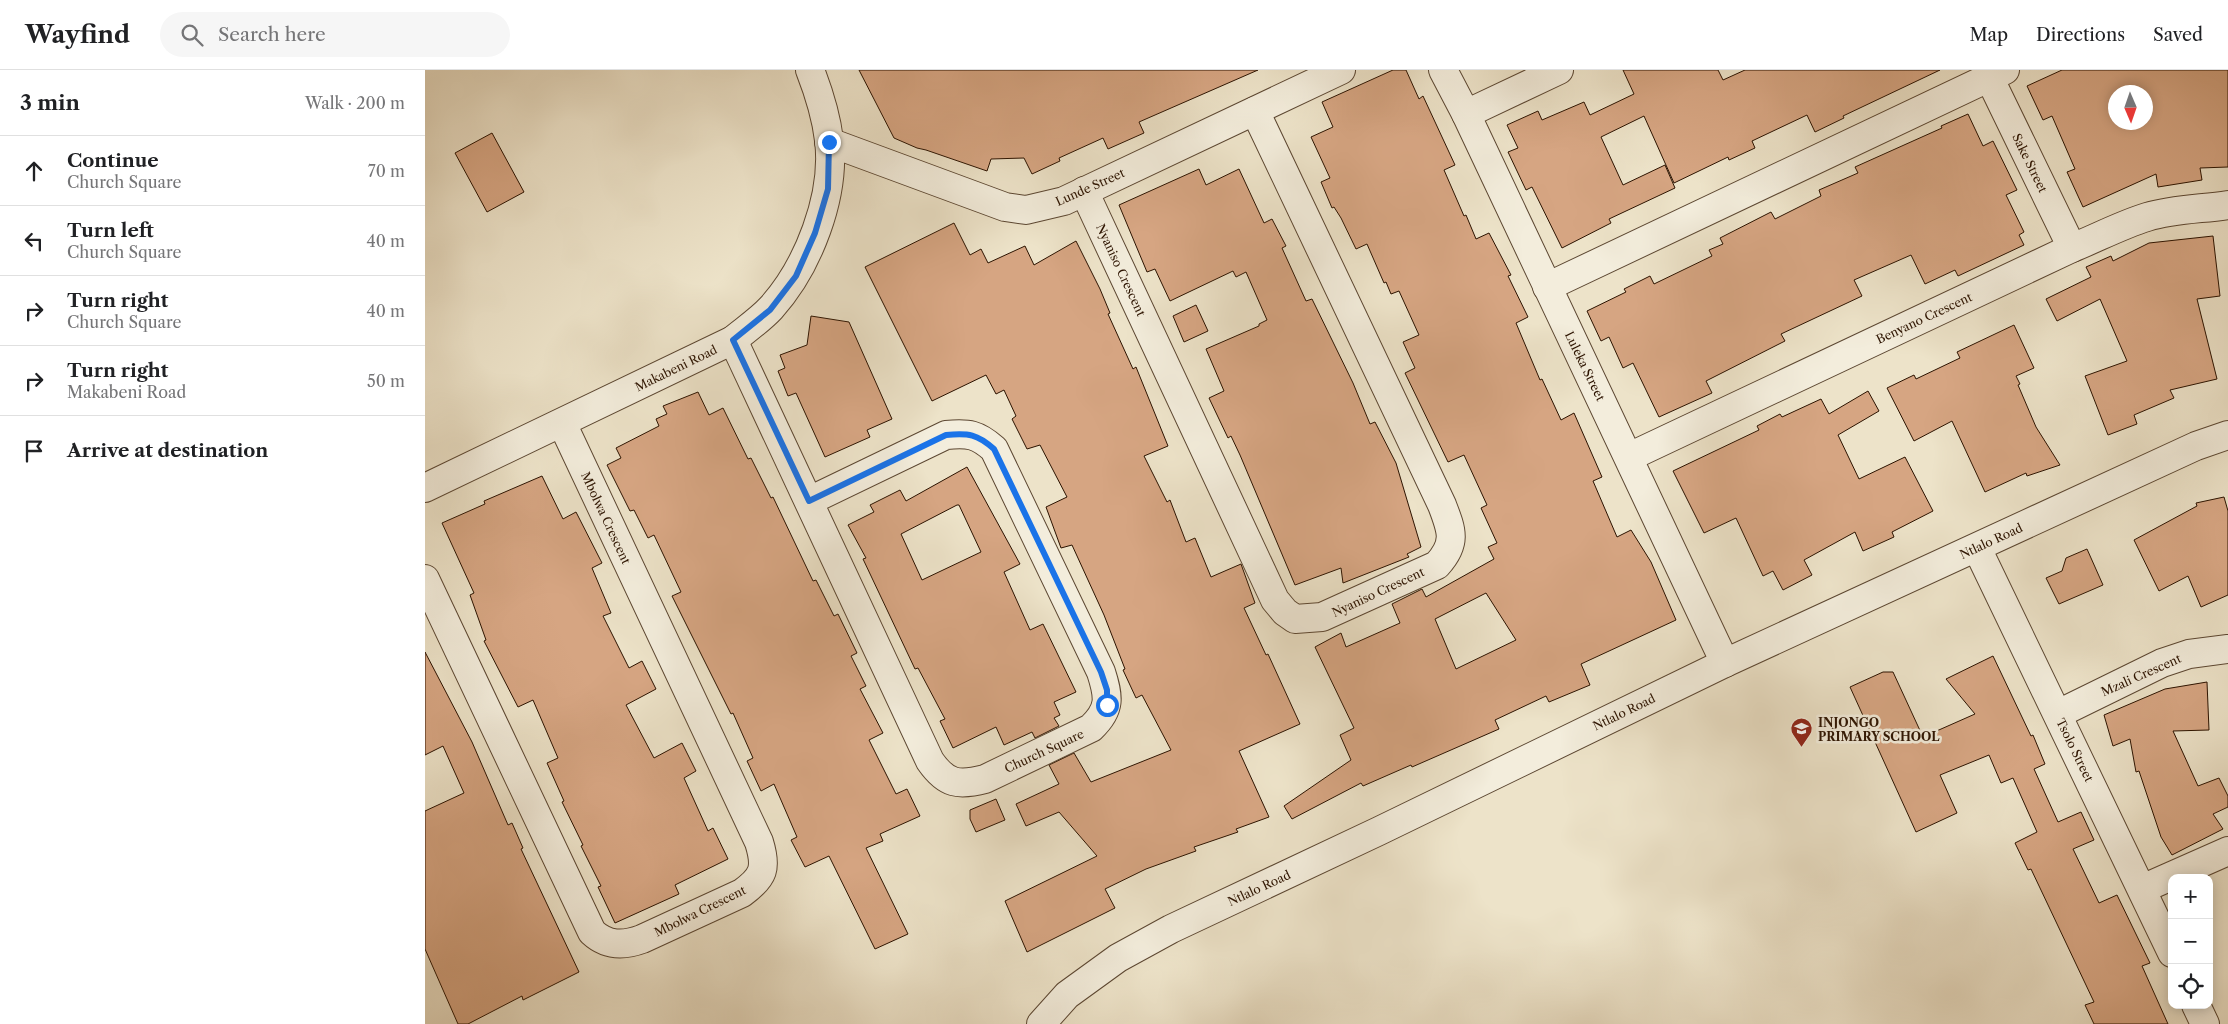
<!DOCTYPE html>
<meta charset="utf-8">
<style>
body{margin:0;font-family:"Libre Caslon Text",serif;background:#f6f6f6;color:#202124}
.controls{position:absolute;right:15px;bottom:15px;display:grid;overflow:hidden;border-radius:10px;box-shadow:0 2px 12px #0003}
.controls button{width:45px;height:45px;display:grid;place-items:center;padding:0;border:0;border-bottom:1px solid #e0e0e0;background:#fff;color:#202124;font:25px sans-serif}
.compass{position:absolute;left:1683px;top:15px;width:45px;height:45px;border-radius:50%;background:#fff;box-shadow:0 2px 12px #0003;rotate:178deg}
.stop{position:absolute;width:15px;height:15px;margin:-11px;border:4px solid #1a73e8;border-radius:50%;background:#fff}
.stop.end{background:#1a73e8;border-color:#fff;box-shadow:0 1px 5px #0008}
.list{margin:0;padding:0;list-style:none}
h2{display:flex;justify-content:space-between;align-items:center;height:65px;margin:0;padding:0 20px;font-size:21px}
h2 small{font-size:16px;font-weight:400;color:#757577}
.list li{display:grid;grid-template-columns:32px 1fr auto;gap:15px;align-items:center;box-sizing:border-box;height:70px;padding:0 20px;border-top:1px solid #e0e0e0}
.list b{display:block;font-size:19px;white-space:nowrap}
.list p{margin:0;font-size:16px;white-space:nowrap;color:#757577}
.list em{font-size:16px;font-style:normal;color:#757577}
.icon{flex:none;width:28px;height:28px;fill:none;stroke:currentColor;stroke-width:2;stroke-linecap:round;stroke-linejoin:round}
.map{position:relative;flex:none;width:1803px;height:954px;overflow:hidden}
header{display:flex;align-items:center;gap:30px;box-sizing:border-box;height:70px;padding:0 25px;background:#fff;border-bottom:1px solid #e0e0e0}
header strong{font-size:24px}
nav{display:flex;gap:28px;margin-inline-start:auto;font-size:18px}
.search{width:350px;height:45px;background:#f6f6f6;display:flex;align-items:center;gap:12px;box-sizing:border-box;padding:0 18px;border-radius:28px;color:#757577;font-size:19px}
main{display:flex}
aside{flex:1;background:#fff}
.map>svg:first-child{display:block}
</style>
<header>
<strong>Wayfind</strong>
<div class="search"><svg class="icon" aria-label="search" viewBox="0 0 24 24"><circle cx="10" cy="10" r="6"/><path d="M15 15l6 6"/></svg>Search here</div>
<nav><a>Map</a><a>Directions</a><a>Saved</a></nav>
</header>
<main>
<aside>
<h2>3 min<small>Walk · 200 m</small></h2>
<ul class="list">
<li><svg class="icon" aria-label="ahead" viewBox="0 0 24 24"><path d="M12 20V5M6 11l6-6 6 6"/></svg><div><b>Continue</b><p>Church Square</p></div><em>70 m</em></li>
<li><svg class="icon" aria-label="left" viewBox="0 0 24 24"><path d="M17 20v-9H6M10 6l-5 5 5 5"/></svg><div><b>Turn left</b><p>Church Square</p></div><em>40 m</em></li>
<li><svg class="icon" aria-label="right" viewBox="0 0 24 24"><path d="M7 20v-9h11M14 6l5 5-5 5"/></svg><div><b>Turn right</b><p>Church Square</p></div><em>40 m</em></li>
<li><svg class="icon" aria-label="right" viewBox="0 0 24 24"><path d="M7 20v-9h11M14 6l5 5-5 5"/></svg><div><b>Turn right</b><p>Makabeni Road</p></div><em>50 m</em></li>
<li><svg class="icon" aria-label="arrive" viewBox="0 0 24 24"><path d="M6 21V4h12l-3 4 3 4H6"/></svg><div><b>Arrive at destination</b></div></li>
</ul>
</aside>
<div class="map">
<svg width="1803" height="954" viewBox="0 0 1803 954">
<rect width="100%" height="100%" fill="#ede3c9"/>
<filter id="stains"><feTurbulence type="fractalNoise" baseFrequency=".004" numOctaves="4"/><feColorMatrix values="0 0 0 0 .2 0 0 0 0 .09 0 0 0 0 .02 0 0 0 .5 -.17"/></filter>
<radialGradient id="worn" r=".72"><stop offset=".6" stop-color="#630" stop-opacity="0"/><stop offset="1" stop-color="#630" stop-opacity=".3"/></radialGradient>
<g fill="#d6a582" stroke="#2c1300" fill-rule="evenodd">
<path d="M434 0H833L714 52 719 63 683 79 678 68 634 88 635 91 607 104 599 88 566 89 562 101 501 80 492 78 469 68Z"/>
<path d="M968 0H981L994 29 998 26 1030 95 1019 100 1039 146 1041 145 1051 169 1064 163 1086 205 1083 206 1103 247 1091 253 1115 310 1117 309 1136 350 1149 343 1177 407 1168 411 1192 467 1206 460 1226 492 1251 550 1156 594 1165 615 1124 632 1121 626 1070 650 1074 659 987 697 986 695 938 716 936 713 867 749 859 736 926 690 915 665 929 658 890 577 916 563 921 577 975 553 967 534 997 519 1001 527 1069 489 1063 477 1072 473 1056 438 1062 435 1039 385 1023 392 980 303 990 298 978 272 994 265 974 221 966 224 961 212 959 213 942 174 931 179 916 148 909 137 907 138 896 112 905 108 886 67 908 57 897 32ZM1061 523 1091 570 1031 599 1010 549Z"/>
<path d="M1198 0H1293L1298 10 1320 0H1515L1418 46 1419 48 1390 62 1382 45 1327 71 1330 78 1304 90 1303 87 1249 113 1219 46 1176 67 1198 115 1240 95 1250 118 1184 149 1186 153 1137 178 1107 117 1101 120 1083 82 1093 78 1082 55 1113 41 1117 50 1159 32 1165 45 1209 24Z"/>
<path d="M1637 0H1803V97L1775 98 1777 110 1733 117 1731 104 1658 137 1642 102 1650 99 1627 46 1618 50 1602 16ZM1690 22H1720V52H1690Z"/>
<path d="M1543 44 1558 76 1568 71 1592 120 1581 125 1599 162 1594 165 1599 175 1533 206 1530 200 1500 214 1486 185 1429 210 1437 226 1356 264 1360 271 1281 311 1287 323 1234 347 1208 293 1198 298 1184 267 1176 271 1162 241 1201 222 1199 219 1225 206 1229 214 1287 186 1284 180 1298 174 1295 168 1346 142 1350 149 1396 126 1394 120 1433 103 1430 97 1517 58 1516 56Z"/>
<path d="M67 63 99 122 62 142 30 83Z"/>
<path d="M774 99 781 115 814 99 839 153 847 149 861 176 857 178 881 231 887 229 928 313 945 354 950 352 971 393 996 477 982 484 984 487 918 513 916 498 870 515 815 385 806 366 803 368 784 328 799 321 781 279 834 256V254L842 250 821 202 811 207 808 201 745 231 730 199 722 202 694 135Z"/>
<path d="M529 153 545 185 556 179 563 193 600 176 609 195 651 171 675 219 685 243 683 244 708 299 711 297 743 376 719 386 742 432 745 430 761 472 770 468 786 507 816 494 830 533 819 538 841 585 843 584 875 654 814 681 844 747 811 759 813 762 769 777 771 781 721 799 680 819 690 838 602 882 580 831 672 786 634 742 601 756 591 734 634 714 624 695 649 683 666 712 746 680 717 625 711 628 698 600 700 599 679 545 647 475 636 478 621 437 642 427 615 375 602 379 587 349 591 346 579 320 571 324 561 305 507 331 440 197Z"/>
<path d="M1788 166 1795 226 1772 229 1792 309 1745 320 1749 328 1709 345 1712 354 1683 365 1660 306 1702 291 1675 229 1632 251 1621 229 1666 207 1661 197 1686 186 1688 191 1724 173Z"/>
<path d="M771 235 783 261 759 272 748 246Z"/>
<path d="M386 246 424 252 467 349 442 360 445 367 400 387 371 323 363 326 353 301 360 298 355 285 382 275Z"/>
<path d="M1589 255 1609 298 1591 306 1595 314 1593 315 1611 357 1635 395 1602 406 1601 403 1560 422 1527 351 1489 371 1462 318 1489 305 1491 309 1535 288 1532 282Z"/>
<path d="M1443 321 1454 341 1413 365 1434 409 1480 387 1508 441 1467 462 1469 467 1438 481 1430 462 1379 490 1387 505 1358 520 1348 501 1338 506 1311 448 1279 463 1248 401 1334 360 1332 356 1355 344 1357 347 1396 329 1404 344Z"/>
<path d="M273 322 284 345 298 338 323 389 326 388 346 428 348 427 388 511 391 510 409 546 413 544 432 583 426 586 441 616 435 619 458 663 444 670 471 724 482 719 495 746 455 764 458 771 441 778 483 864 450 879 404 786 380 797 366 770 372 767 349 714 336 721 322 691 328 688 308 643 306 644 247 526 256 522 229 465 223 468 209 440 205 441 182 395 196 388 191 378 234 356 231 349 242 344 238 336Z"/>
<path d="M542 397 595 494 579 502 605 560 618 554 651 622 629 632 635 645 629 648 634 656 610 668 607 662 579 675 571 657 528 678 515 651 520 649 493 598 490 599 438 489 441 488 423 455 449 442 445 435 475 420 481 431ZM532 435H534L556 482 497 510 476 464Z"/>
<path d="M117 406 138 449 151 442 177 493 167 498 186 543 178 546 204 598 217 591 231 619 201 635 229 688 257 673 271 701 259 708 283 761 288 758 303 789 250 815 254 824 190 853 173 817 176 816 156 776 158 775 137 732 139 731 122 693 133 688 108 630 93 637 59 571 61 570 45 525 49 523 17 453 60 434 59 431Z"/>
<path d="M1799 427 1803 441V525L1776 537 1763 506 1734 521 1709 470 1772 436 1771 433Z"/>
<path d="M1662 479 1678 515 1634 534 1621 508 1637 501 1641 488Z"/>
<path d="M0 582 47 672 83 755 87 753 98 778 96 779 154 902 98 930 97 926 43 954H33L0 879V741L39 723 18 676 0 685Z"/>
<path d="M1568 586 1606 666 1608 665 1620 694 1609 699 1633 752 1656 742 1669 770 1648 779 1674 833 1692 825 1725 893 1717 896 1743 954H1669L1660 935 1669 932 1606 799 1603 800 1590 773 1612 762 1588 708 1576 713 1564 685 1515 705 1532 743 1491 762 1425 617 1458 602H1468L1498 667 1550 644 1521 609Z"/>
<path d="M1782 612 1784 660 1748 661 1773 716 1794 708 1803 726V737L1788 744 1798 759 1747 785 1736 767 1714 701 1711 702 1705 669 1688 676 1679 645 1740 619Z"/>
<path d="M571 729 580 750 551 762 545 749V740Z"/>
</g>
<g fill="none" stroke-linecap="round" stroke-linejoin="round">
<defs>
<g id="minor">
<path d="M1018 0 1041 44 1300 593"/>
<path d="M1564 7 1647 178"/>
<path d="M1041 44 1134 0"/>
<path d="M404 72 580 137 601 140 639 131 916 0"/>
<path d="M659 121 850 530 860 542 870 549 897 547 1012 495C1032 473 1027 461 1017 435L830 41"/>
<path d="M1122 217 1580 0"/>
<path d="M308 270 505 691C521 714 533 716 560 709L666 658C686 639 684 627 676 602L569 379C552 364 544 363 521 365L384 431"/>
<path d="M1204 387 1647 178C1672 168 1696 155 1722 147 1748 139 1777 139 1803 135"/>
<path d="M0 418 308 270C320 260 335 250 346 238 383 197 411 126 404 70 401 45 394 23 385 0"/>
<path d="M1552 478 1747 883"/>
<path d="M0 509 167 862C182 876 198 876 217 869L317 823C339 807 342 798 334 772L137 353"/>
<path d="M1633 644 1737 593 1764 584 1803 579"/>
<path d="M1717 819 1803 781"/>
<path d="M1771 935 1780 954"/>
<path d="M616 954 642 925 693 888 746 859 954 761 1300 593 1771 376 1803 365"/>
</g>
</defs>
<use href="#minor" stroke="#5c4732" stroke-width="30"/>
<use href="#minor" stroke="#f3eddc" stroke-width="28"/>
</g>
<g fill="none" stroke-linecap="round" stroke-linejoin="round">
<path stroke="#1a73e8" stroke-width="6" d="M404 72 403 119 390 163 371 206 345 240 308 270 384 431 521 365C544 363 552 364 569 379L676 602 682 620V635"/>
</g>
<defs>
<symbol id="school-pin" viewBox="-11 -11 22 30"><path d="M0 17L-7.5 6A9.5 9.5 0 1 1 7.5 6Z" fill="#8f2418" stroke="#f3eddc"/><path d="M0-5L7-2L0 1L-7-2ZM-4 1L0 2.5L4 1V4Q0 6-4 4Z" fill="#fff"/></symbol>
</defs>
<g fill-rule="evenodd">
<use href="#school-pin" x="1364" y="646" width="25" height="34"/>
</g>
<g text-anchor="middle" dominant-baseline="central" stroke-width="5" stroke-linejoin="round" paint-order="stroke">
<g font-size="12" fill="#2c1300" stroke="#f3eddc">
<text transform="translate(1605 93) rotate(64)">Sake Street</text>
<text transform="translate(665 117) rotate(-24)">Lunde Street</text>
<text transform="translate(696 200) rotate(65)">Nyaniso Crescent</text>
<text transform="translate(1499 248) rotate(-25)">Benyano Crescent</text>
<text transform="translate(1160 296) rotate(64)">Luleka Street</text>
<text transform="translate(251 298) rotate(-26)">Makabeni Road</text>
<text transform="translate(181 448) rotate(65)">Mbolwa Crescent</text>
<text transform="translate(1566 471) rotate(-25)">Ntlalo Road</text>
<text transform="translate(953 522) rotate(-25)">Nyaniso Crescent</text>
<text transform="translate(1716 605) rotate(-24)">Mzali Crescent</text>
<text transform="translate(1199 642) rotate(-26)">Ntlalo Road</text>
<text transform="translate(1650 680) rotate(64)">Tsolo Street</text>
<text transform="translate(619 681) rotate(-25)">Church Square</text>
<text transform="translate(834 818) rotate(-25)">Ntlalo Road</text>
<text transform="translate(275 841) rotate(-26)">Mbolwa Crescent</text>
</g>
<g font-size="12" font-weight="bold" fill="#2c1300" stroke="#f3eddc" text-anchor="start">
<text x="1393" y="652">INJONGO<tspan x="1393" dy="14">PRIMARY SCHOOL</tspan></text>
</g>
</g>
<rect width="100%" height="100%" filter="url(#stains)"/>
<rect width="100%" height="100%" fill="url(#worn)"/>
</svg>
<div class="controls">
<button>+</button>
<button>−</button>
<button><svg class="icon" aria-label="locate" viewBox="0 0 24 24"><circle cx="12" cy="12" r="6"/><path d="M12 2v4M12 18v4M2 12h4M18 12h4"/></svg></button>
</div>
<svg class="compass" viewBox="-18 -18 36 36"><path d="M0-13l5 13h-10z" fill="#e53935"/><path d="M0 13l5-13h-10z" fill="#757577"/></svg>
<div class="stop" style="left:682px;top:635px"></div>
<div class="stop end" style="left:404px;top:72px"></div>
</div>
</main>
